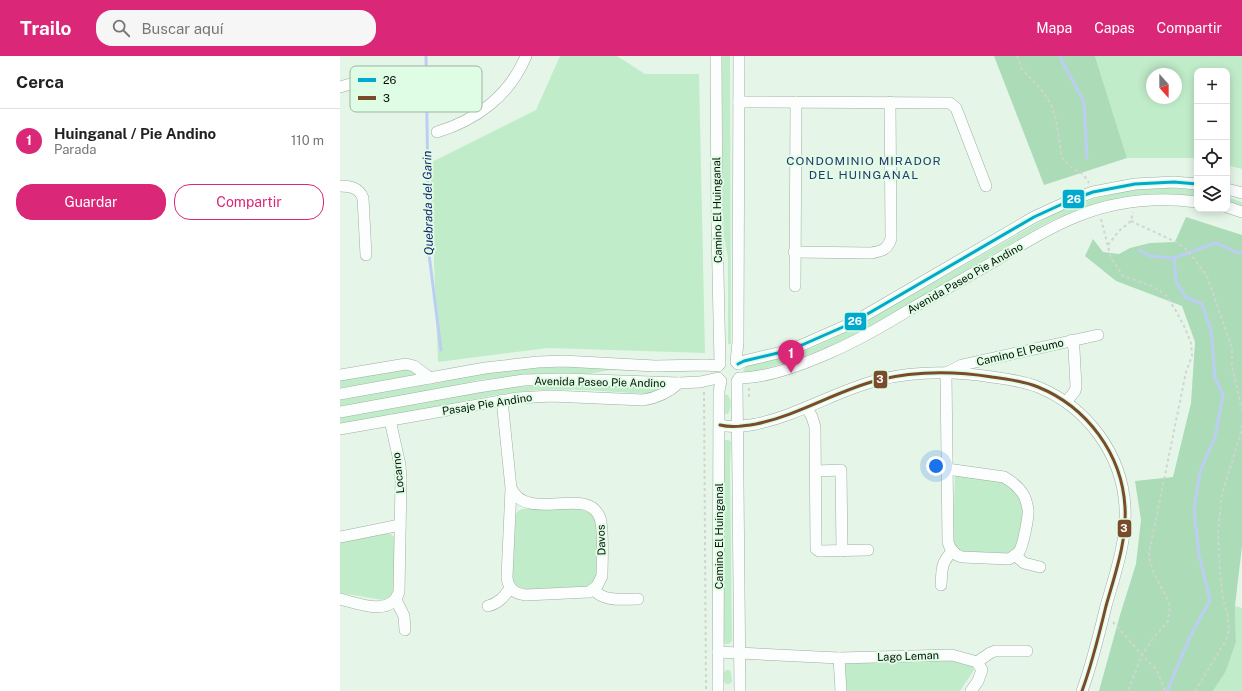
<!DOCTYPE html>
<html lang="es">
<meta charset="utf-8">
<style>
body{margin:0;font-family:"Public Sans",sans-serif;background:#f6f6f6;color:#222}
.controls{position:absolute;right:12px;top:12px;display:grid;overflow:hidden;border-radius:8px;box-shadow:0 2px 10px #0003}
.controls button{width:36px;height:36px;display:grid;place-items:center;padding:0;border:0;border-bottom:1px solid #e0e0e0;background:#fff;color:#222;font:20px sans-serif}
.compass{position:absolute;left:806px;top:12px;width:36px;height:36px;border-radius:50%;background:#fff;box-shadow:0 2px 10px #0003;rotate:159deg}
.you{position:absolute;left:596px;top:410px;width:14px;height:14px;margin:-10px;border:3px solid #fff;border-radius:50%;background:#1a73e8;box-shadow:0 0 0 6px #1a73e833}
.badge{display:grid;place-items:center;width:26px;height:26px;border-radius:50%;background:#db2777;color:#fff;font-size:13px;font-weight:700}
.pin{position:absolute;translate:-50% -33px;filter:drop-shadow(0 1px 2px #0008)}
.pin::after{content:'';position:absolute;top:21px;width:14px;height:12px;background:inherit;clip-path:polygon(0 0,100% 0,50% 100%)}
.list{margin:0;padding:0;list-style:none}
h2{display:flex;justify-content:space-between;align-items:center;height:52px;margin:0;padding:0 16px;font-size:17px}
h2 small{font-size:13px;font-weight:400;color:#767676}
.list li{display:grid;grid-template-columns:26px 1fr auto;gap:12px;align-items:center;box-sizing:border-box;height:64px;padding:0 16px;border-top:1px solid #e0e0e0}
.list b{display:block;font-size:15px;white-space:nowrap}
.list p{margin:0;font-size:13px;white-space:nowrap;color:#767676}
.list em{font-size:13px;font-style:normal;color:#767676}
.actions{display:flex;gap:8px;padding:12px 16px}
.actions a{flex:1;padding:9px 0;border:1px solid #db2777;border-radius:16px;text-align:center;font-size:14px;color:#db2777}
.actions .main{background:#db2777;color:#fff}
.icon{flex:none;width:22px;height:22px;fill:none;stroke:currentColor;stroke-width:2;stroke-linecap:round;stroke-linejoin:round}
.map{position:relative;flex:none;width:902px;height:635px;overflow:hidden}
header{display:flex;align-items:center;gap:24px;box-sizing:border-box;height:56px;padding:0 20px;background:#db2777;color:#fff}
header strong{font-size:19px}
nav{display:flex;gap:22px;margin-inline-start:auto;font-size:14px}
.search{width:280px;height:36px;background:#f6f6f6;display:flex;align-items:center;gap:10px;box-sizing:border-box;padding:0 14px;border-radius:16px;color:#767676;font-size:15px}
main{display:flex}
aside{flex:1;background:#fff}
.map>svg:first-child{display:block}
</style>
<header>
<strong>Trailo</strong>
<div class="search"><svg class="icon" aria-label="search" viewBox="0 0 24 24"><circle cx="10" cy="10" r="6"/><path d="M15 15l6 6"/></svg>Buscar aquí</div>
<nav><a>Mapa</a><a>Capas</a><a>Compartir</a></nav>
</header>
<main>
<aside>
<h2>Cerca<small></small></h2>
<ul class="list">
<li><span class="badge">1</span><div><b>Huinganal / Pie Andino</b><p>Parada</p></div><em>110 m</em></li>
</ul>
<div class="actions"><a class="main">Guardar</a><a>Compartir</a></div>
</aside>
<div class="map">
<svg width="902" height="635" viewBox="0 0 902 635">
<rect width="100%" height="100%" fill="#e5f6e8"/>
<g fill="#c0ecc9" fill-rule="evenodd">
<path d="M220 0H277L305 18H359L365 297 208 292 98 306 90 107 196 54Z"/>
<path d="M382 0H390L391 288H388V202L384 180 383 158Z"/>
<path d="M755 0H902V113L887 109V15H857V102H787ZM812 18H836V42H812Z"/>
<path d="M829 132 857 134V140C833 138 807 136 783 141 754 146 727 157 701 170L518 278C482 295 445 308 406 318L403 314 406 310 440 302 474 291 511 274 715 157 753 143 776 137 802 133Z"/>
<path d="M887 141 902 146V151L887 146Z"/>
<path d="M233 311 359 314V315L328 316 269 314 250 318 218 317 191 318 140 324 72 338 0 350V344L97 327 146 316 190 312Z"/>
<path d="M64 312 79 318 0 332V323Z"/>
<path d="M214 328 321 332 312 338C275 336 235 332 197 334 158 337 119 346 81 354 54 359 27 363 0 368V362L84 347 154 333Z"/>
<path d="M384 338 388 339C392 344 391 353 388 358H384Z"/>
<path d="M385 384H389L391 386 390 408 392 585 389 588H385L384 585 382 386Z"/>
<path d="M615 419 661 425 671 431 678 436 684 456 677 491 672 496 665 497 624 496C617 494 616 490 613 484Z"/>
<path d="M211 452C225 453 243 450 254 460L258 474 257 521 255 526 247 531 186 535C178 532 175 529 172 521L176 458 178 455 182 453Z"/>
<path d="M43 478H51L56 483 54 537 49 542 43 544 0 537V486Z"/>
<path d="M895 550 902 552V635H873L886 615 896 586Z"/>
<path d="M628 601 634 614 620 635H505L503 606Z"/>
<path d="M386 614H389L391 616 392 626 389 628H386L384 626V616Z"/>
</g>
<g fill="#abdcb7">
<path d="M654 0H755L787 102 704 129Z"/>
<path d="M846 161 902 179V490L895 550 896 586 886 615 873 635H759L780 559 796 508 801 464 795 425 833 421 851 347 855 286 842 250 776 225 745 200 753 183 763 196 779 198 790 192 810 187 835 186Z"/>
</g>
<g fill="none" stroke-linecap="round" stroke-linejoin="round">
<g stroke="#bdcef4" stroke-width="3">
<path d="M86 0 89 198 101 294"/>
<path d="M720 0 721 3 744 46 747 102"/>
<path d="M799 194 810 200 834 202 876 187 896 196 902 197"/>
<path d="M827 635 850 581 870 544 859 498 854 454 860 416 875 381 883 339 875 322 872 284 870 271 862 248 845 241 836 225 834 202"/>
</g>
<defs>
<g id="minor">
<path d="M376 0 377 171 380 308"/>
<path d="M0 31 25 24"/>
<path d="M399 46 610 47 616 52 646 130"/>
<path d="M97 76C137 64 170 39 186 0"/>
<path d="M0 130C11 130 19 132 23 142L26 199"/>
<path d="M887 133 902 137"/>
<path d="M887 151 902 156"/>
<path d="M454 196 531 197C542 195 547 194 551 183L550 46"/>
<path d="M455 230 456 46"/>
<path d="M396 306 398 286 399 0"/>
<path d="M398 308 404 305 442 296 462 289 512 267 694 161 731 144 753 136 795 128 834 126 857 128"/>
<path d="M0 319 66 308 74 310 90 322"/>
<path d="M399 322C426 322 464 308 489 297 517 285 543 270 569 254 597 238 625 222 653 206 681 189 708 172 738 160 775 145 817 141 857 146"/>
<path d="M397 325 400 635"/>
<path d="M0 338 145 312 198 306 223 305 315 310 366 309 378 310"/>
<path d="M162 344 171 432 167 521C168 533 175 538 186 539L249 536 257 530 262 520C262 506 264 474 260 462 248 428 187 468 171 432"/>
<path d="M726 346 735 335 736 331 734 293 732 284"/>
<path d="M467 352 472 361 475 371 476 493 479 495 528 494"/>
<path d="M0 356 138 331 184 324 225 323 339 327 360 326 378 322"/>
<path d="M380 369C392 372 404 370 416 368 459 359 496 335 538 324 575 315 614 315 652 321 668 323 683 325 698 331 747 351 782 398 785 451 787 485 775 518 766 550 759 579 752 608 742 635"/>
<path d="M0 373 177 342 211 340 303 344C317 342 328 337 339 327"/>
<path d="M607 413 664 421C671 425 678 430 683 438 685 441 687 448 688 453 689 460 683 490 679 496 676 499 672 501 669 503L622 501C614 499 610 493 608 486L606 317 622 309 758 279"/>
<path d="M476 415 501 414 502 495"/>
<path d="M0 481 60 469"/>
<path d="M675 499 684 507 700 511"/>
<path d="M601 529C602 513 601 506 613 495"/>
<path d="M254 534C264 546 283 543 298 543"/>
<path d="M0 543C19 548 51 561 59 536L61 425 60 409 50 364"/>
<path d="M56 544 64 560 65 574"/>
<path d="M148 550C159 547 164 541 170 532"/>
<path d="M378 596 499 602 612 599 637 606 642 614 638 625 631 635"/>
<path d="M499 602 501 635"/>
<path d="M637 606 650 597 655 595H687"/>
<path d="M378 635 379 335 381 325"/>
</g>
</defs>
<use href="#minor" stroke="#a0ada3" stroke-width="12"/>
<g stroke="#d1d5d1" stroke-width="2" stroke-dasharray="3 3" stroke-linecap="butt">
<path d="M677 0 682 13 703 36 711 48 716 63 722 102 731 111 743 118 749 127"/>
<path d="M761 163 771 202 783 220 812 230 826 239 836 255 845 272 851 287 852 300 846 316 809 497 810 505 814 518 826 540 830 550 828 565 814 581 802 599 788 635"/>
<path d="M791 165 838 187 848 195 867 220 892 292V310L902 355"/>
<path d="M768 189 779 175 791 165 793 156"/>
<path d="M364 336 366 635"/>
<path d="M409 341V331"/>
<path d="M773 566 802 599 817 614 825 635"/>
<path d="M855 635 886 584 889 573 887 557 883 543 880 518 878 476 882 438 900 380 902 370"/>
</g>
<use href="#minor" stroke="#fbfefc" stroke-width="11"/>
<defs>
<path id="bus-1" d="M398 308 404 305 442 296 462 289 512 267 694 161 731 144 753 136 795 128 834 126 857 128"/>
<path id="bus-2" d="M380 369C392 372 404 370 416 368 459 359 496 335 538 324 575 315 614 315 652 321 668 323 683 325 698 331 747 351 782 398 785 451 787 485 775 518 766 550 759 579 752 608 742 635"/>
</defs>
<use href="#bus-1" stroke="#dffce4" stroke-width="6"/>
<use href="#bus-2" stroke="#dffce4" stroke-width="6"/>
<use href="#bus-1" stroke="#00a9ce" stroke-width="3"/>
<use href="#bus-2" stroke="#7a4b2a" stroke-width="3"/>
</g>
<g text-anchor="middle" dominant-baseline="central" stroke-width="4" stroke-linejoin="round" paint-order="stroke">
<g font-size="11" fill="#060f08" stroke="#dffce4">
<text transform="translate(377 154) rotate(-91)">Camino El Huinganal</text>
<text transform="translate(625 222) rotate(-30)">Avenida Paseo Pie Andino</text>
<text transform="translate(680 296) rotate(-13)">Camino El Peumo</text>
<text transform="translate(260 326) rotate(1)">Avenida Paseo Pie Andino</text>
<text transform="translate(147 348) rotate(-9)">Pasaje Pie Andino</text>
<text transform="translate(58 417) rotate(-96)">Locarno</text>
<text transform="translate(379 480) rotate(-90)">Camino El Huinganal</text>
<text transform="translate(261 484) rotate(-92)">Davos</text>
<text transform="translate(568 600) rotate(-2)">Lago Leman</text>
</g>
<g font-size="12" letter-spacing="1" fill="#2b3771" stroke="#dffce4">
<text x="524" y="105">CONDOMINIO MIRADOR<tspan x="524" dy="14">DEL HUINGANAL</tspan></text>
</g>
<g font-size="12" font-style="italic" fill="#1b2073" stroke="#dffce4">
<text transform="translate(88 147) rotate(-91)">Quebrada del Garin</text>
</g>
</g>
<rect x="10" y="10" width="132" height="46" rx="6" fill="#dffce4" stroke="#9eb5a2" stroke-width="1"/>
<rect x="18" y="22" width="18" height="4" fill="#00a9ce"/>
<rect x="18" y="40" width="18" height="4" fill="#7a4b2a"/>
<g font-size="11" fill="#060f08">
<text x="43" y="28">26</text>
<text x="43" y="46">3</text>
</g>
<g stroke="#dffce4" stroke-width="1.5">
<rect x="722" y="133" width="23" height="20" rx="4" fill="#00a9ce"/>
<rect x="504" y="256" width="23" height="19" rx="4" fill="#00a9ce"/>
<rect x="533" y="314" width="15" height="19" rx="4" fill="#7a4b2a"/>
<rect x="777" y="463" width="15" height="19" rx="4" fill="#7a4b2a"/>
</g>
<g font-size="11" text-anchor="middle" font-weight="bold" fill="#fff">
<text x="734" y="147">26</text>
<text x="515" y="269">26</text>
<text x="540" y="327">3</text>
<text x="784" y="476">3</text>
</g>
</svg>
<div class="controls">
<button>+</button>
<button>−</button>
<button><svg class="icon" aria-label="locate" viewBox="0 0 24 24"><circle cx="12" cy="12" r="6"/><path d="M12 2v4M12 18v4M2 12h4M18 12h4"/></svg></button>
<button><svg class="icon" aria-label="layers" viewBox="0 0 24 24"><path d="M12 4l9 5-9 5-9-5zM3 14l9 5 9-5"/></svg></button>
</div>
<svg class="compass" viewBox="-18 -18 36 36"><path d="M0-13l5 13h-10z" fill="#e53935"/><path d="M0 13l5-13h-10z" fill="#767676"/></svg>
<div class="you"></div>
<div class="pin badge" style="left:451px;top:317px">1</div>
</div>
</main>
